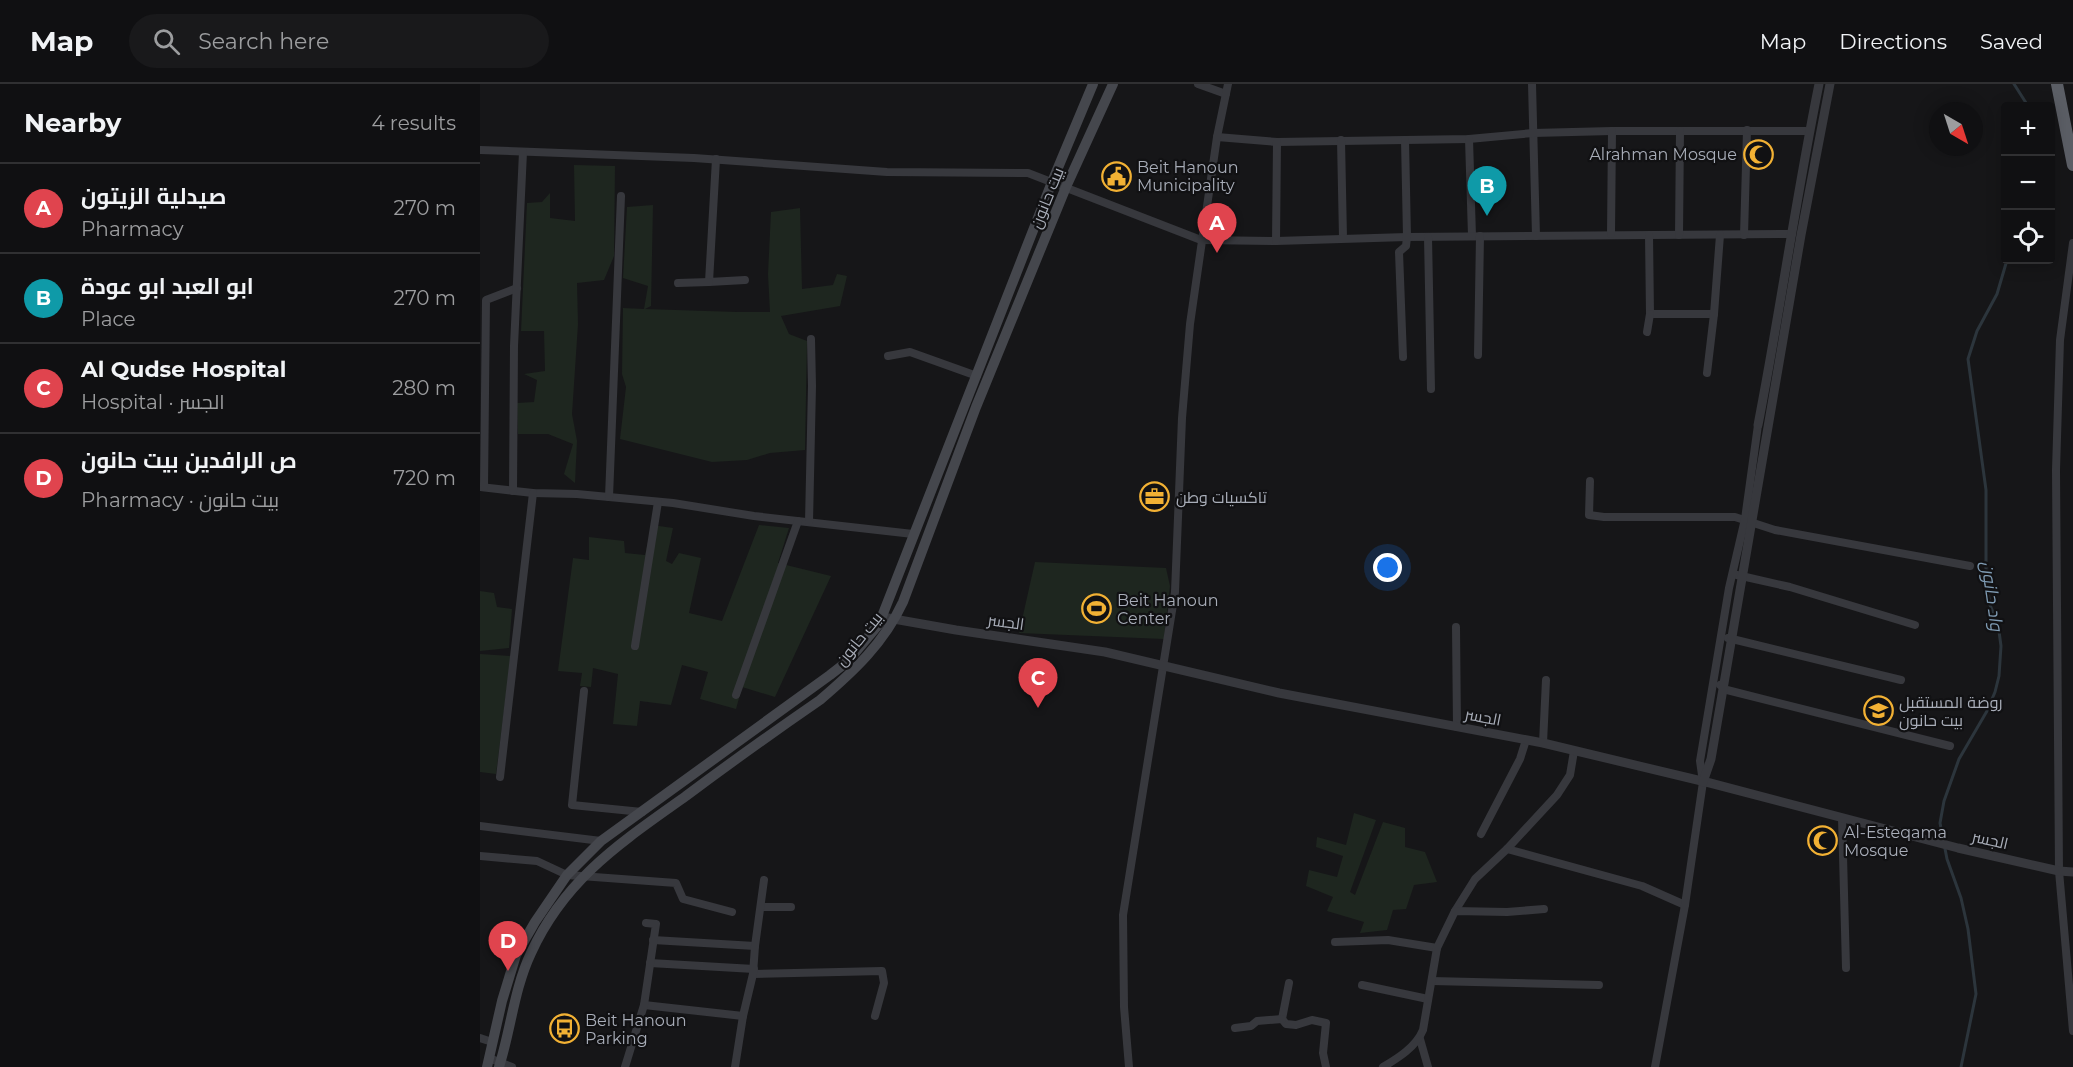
<!DOCTYPE html>
<meta charset="utf-8">
<style>
body{margin:0;font-family:Montserrat,Cairo,sans-serif;background:#19191b;color:#f1f3f6}
.controls{position:absolute;right:18px;top:18px;display:grid;overflow:hidden;border-radius:6px;box-shadow:0 3px 15px #0003}
.controls button{width:54px;height:54px;display:grid;place-items:center;padding:0;border:0;border-bottom:2px solid #303032;background:#101012;color:#f1f3f6;font:30px sans-serif}
.compass{position:absolute;left:1449px;top:18px;width:54px;height:54px;border-radius:50%;background:#101012;box-shadow:0 3px 15px #0003;rotate:141deg}
.you{position:absolute;left:908px;top:484px;width:21px;height:21px;margin:-15px;border:4px solid #fff;border-radius:50%;background:#1a73e8;box-shadow:0 0 0 9px #1a73e833}
.badge{display:grid;place-items:center;width:39px;height:39px;border-radius:50%;background:#f2b134;color:#fff;font-size:20px;font-weight:700}
.pin{position:absolute;translate:-50% -50px;filter:drop-shadow(0 2px 3px #0008)}
.pin::after{content:'';position:absolute;top:32px;width:21px;height:18px;background:inherit;clip-path:polygon(0 0,100% 0,50% 100%)}
.list{margin:0;padding:0;list-style:none}
h2{display:flex;justify-content:space-between;align-items:center;height:78px;margin:0;padding:0 24px;font-size:26px}
h2 small{font-size:20px;font-weight:400;color:#9c9d9f}
.list li{display:grid;grid-template-columns:39px 1fr auto;gap:18px;align-items:center;box-sizing:border-box;height:90px;padding:0 24px;border-top:2px solid #303032}
.list b{display:block;font-size:22px;white-space:nowrap}
.list p{margin:0;font-size:20px;white-space:nowrap;color:#9c9d9f}
.list em{font-size:20px;font-style:normal;color:#9c9d9f}
.icon{flex:none;width:33px;height:33px;fill:none;stroke:currentColor;stroke-width:2;stroke-linecap:round;stroke-linejoin:round}
.map{position:relative;flex:none;width:1593px;height:983px;overflow:hidden}
header{display:flex;align-items:center;gap:36px;box-sizing:border-box;height:84px;padding:0 30px;background:#101012;border-bottom:2px solid #303032}
header strong{font-size:28px}
nav{display:flex;gap:33px;margin-inline-start:auto;font-size:21px}
.search{width:420px;height:54px;background:#19191b;display:flex;align-items:center;gap:15px;box-sizing:border-box;padding:0 21px;border-radius:33px;color:#9c9d9f;font-size:22px}
main{display:flex}
aside{flex:1;background:#101012}
.map>svg:first-child{display:block}
</style>
<header>
<strong>Map</strong>
<div class="search"><svg class="icon" aria-label="search" viewBox="0 0 24 24"><circle cx="10" cy="10" r="6"/><path d="M15 15l6 6"/></svg>Search here</div>
<nav><a>Map</a><a>Directions</a><a>Saved</a></nav>
</header>
<main>
<aside>
<h2>Nearby<small>4 results</small></h2>
<ul class="list">
<li><span class="badge" style="background:#e0444e">A</span><div><b>صيدلية الزيتون</b><p>Pharmacy</p></div><em>270 m</em></li>
<li><span class="badge" style="background:#0f9aa8">B</span><div><b>ابو العبد ابو عودة</b><p>Place</p></div><em>270 m</em></li>
<li><span class="badge" style="background:#e0444e">C</span><div><b>Al Qudse Hospital</b><p>Hospital · الجسر</p></div><em>280 m</em></li>
<li><span class="badge" style="background:#e0444e">D</span><div><b>ص الرافدين بيت حانون</b><p>Pharmacy · بيت حانون</p></div><em>720 m</em></li>
</ul>
</aside>
<div class="map">
<svg width="1593" height="983" viewBox="0 0 1593 983">
<rect width="100%" height="100%" fill="#161618"/>
<g fill="#1e261f">
<path d="M94 81 135 82 134 172 124 196 97 199 98 240 92 330 97 357 95 399 84 390 93 360 68 350H38L37 319 54 318 57 296 44 290 65 287 64 247H41L47 119 62 118 70 109V134L95 137Z"/>
<path d="M173 121 171 222 165 225 257 228H290L288 190 291 128 320 124 322 205 353 201 357 190 367 192 360 222 301 232 309 250 327 257 325 366 290 369 267 376 232 378 140 355 146 303 142 290 143 224 164 225 168 202 143 194 147 123Z"/>
<path d="M172 441 193 444 186 477 192 480 199 469 221 474 209 529 242 537 279 441 309 444 298 479 351 492 295 613 262 603 256 625 220 615 228 588 202 581 191 621 160 617 157 642 133 640 138 590 113 584 111 603 100 602 102 589 78 587 93 474 109 476V453L144 457 145 469 165 471Z"/>
<path d="M555 478 686 484 690 502 684 555 539 549Z"/>
<path d="M0 507 14 509 17 523 32 525 29 564 0 567Z"/>
<path d="M0 570 31 572 16 690 0 688Z"/>
<path d="M874 729 896 736 870 808 875 811 903 738 925 744V763L945 768 957 798 934 801 926 825 913 826 907 846 880 849 884 838 847 827 853 813 826 802 829 786 857 793 863 772 836 763 837 753 866 761Z"/>
</g>
<g fill="none" stroke-linecap="round" stroke-linejoin="round">
<g stroke="#2c353c" stroke-width="3">
<path d="M1534 0 1548 22"/>
<path d="M1481 983 1496 910 1488 845 1481 814 1467 775 1460 739 1464 717 1479 675 1507 627 1515 608 1519 592 1521 562 1518 540 1510 521 1506 496V406L1488 275 1497 247 1517 210 1527 176"/>
</g>
<g stroke="#37383d" stroke-width="8">
<path d="M718 0 746 10"/>
<path d="M1052 0 1056 152"/>
<path d="M737 53 797 58 989 55 1053 49 1132 47H1329"/>
<path d="M989 55 992 152"/>
<path d="M861 56 863 154"/>
<path d="M0 66 214 74 407 88 548 89 721 156 796 157 927 153 1311 150"/>
<path d="M236 75 229 198 265 196"/>
<path d="M1131 150 1132 47"/>
<path d="M1169 151 1170 230H1234"/>
<path d="M1199 151 1200 47"/>
<path d="M1264 151 1267 46"/>
<path d="M948 153 951 305"/>
<path d="M796 157 797 58"/>
<path d="M1593 159 1580 256 1576 386 1579 787 1593 947"/>
<path d="M198 199 229 198"/>
<path d="M1167 248 1170 230"/>
<path d="M998 271 1000 152"/>
<path d="M408 272 430 268 497 292"/>
<path d="M923 273 919 168 926 162 927 153 925 56"/>
<path d="M1227 289 1234 230 1240 151"/>
<path d="M1110 397 1109 431 1124 433H1255L1295 446 1490 482"/>
<path d="M0 403 53 409 97 410 193 419 274 432 433 450"/>
<path d="M4 403 6 216 37 204"/>
<path d="M33 407 34 262 43 68"/>
<path d="M129 413 141 112"/>
<path d="M329 438 332 302 331 255"/>
<path d="M1257 491 1310 503 1435 541"/>
<path d="M976 543 977 643"/>
<path d="M1248 554 1421 596"/>
<path d="M155 562 178 418"/>
<path d="M1240 601 1247 606 1470 662"/>
<path d="M104 607 92 721 162 728"/>
<path d="M256 611 318 437"/>
<path d="M1063 659 1066 596"/>
<path d="M20 693 53 409"/>
<path d="M1362 734 1366 884"/>
<path d="M0 742 121 757"/>
<path d="M1001 750 1040 675 1046 656"/>
<path d="M1027 765 1162 802 1205 821"/>
<path d="M0 772 57 777 87 791 196 799 203 815 252 828"/>
<path d="M282 823H311"/>
<path d="M975 827 995 795 1027 765 1077 711 1090 691 1094 667"/>
<path d="M173 856 275 862"/>
<path d="M855 858 908 856 957 864"/>
<path d="M170 879 274 885"/>
<path d="M273 890 402 887 404 899 395 932"/>
<path d="M952 897 1119 901"/>
<path d="M809 899 802 935 806 940 816 941 832 936 846 939 843 969 846 983"/>
<path d="M882 901 948 915"/>
<path d="M164 921 263 932"/>
<path d="M755 944 771 942 777 937 802 935"/>
<path d="M0 954 12 958"/>
<path d="M940 955 948 983"/>
<path d="M9 974 32 983"/>
<path d="M145 983 164 921 176 840 166 839"/>
<path d="M255 983 263 932 273 890 275 862 284 796"/>
<path d="M649 983 644 923 643 831 695 508 702 334 710 240 737 53 748 0"/>
<path d="M903 983C918 974 936 963 943 946L957 864 975 827 1027 828 1064 825"/>
<path d="M1175 983 1205 821 1223 698 1220 677 1249 504 1265 435 1278 341"/>
</g>
<g stroke="#37383d" stroke-width="9">
<path d="M1278 341C1300 228 1316 113 1339 0"/>
<path d="M408 534 476 546 625 568 799 609 1063 659 1230 699 1478 764 1579 787 1593 788"/>
<path d="M1223 698 1231 675 1321 151 1350 0"/>
</g>
<g stroke="#45474d" stroke-width="10">
<path d="M7 983 22 917 36 871 55 838 87 791 121 757 350 591 368 577 399 540 572 98 613 0"/>
<path d="M19 983C31 945 34 905 51 869 85 794 143 757 206 712 250 679 295 647 340 616 374 587 404 559 423 518L496 323 586 103 633 0"/>
</g>
<path stroke="#5b5e65" stroke-width="12" d="M1577 0 1593 81"/>
</g>
<defs>
<symbol id="mosque-ring" viewBox="-11 -11 22 22"><circle r="9.5" fill="#111113" stroke="#f2b134" stroke-width="1.5"/><path d="M3.5-4.9A6 6 0 1 0 3.5 4.9A5 5 0 1 1 3.5-4.9Z" fill="#f2b134"/></symbol>
<symbol id="civic-ring" viewBox="-11 -11 22 22"><circle r="9.5" fill="#111113" stroke="#f2b134" stroke-width="1.5"/><path d="M-.6-6.5H3V-4.5H.6V-3L4-1V1h2V6H-6V1h2V-1L-.6-3ZM-1.2 2.5V6h2.4V2.5Z" fill="#f2b134"/></symbol>
<symbol id="office-ring" viewBox="-11 -11 22 22"><circle r="9.5" fill="#111113" stroke="#f2b134" stroke-width="1.5"/><path d="M-6-3h4V-5.5h4V-3h4V5H-6ZM-1-4.5V-3h2v-1.5ZM-6 0V1H6V0Z" fill="#f2b134"/></symbol>
<symbol id="stadium-ring" viewBox="-11 -11 22 22"><circle r="9.5" fill="#111113" stroke="#f2b134" stroke-width="1.5"/><path d="M0-5a6.5 5 0 1 0 0 10a6.5 5 0 1 0 0-10ZM-3.5-1.8h7v3.6h-7Z" fill="#f2b134"/></symbol>
<symbol id="school-ring" viewBox="-11 -11 22 22"><circle r="9.5" fill="#111113" stroke="#f2b134" stroke-width="1.5"/><path d="M0-5L7-2L0 1L-7-2ZM-4 1L0 2.5L4 1V4Q0 6-4 4Z" fill="#f2b134"/></symbol>
<symbol id="bus-ring" viewBox="-11 -11 22 22"><circle r="9.5" fill="#111113" stroke="#f2b134" stroke-width="1.5"/><path d="M-5-6H5V4H4V6H2V4H-2V6H-4V4H-5ZM-3.5-4V0h7V-4ZM-3.5 1.2v1.5H-2V1.2ZM2 1.2v1.5H3.5V1.2Z" fill="#f2b134"/></symbol>
</defs>
<g fill-rule="evenodd">
<use href="#mosque-ring" x="1262" y="54" width="33" height="33"/>
<use href="#civic-ring" x="620" y="76" width="33" height="33"/>
<use href="#office-ring" x="658" y="396" width="33" height="33"/>
<use href="#stadium-ring" x="600" y="508" width="33" height="33"/>
<use href="#school-ring" x="1382" y="610" width="33" height="33"/>
<use href="#mosque-ring" x="1326" y="740" width="33" height="33"/>
<use href="#bus-ring" x="68" y="928" width="33" height="33"/>
</g>
<g text-anchor="middle" dominant-baseline="central" stroke-width="4.5" stroke-linejoin="round" paint-order="stroke">
<g font-size="16" fill="#a8adb8" stroke="#111113" text-anchor="start">
<text x="1257" y="70" text-anchor="end">Alrahman Mosque</text>
<text x="657" y="83">Beit Hanoun<tspan x="657" dy="18">Municipality</tspan></text>
<text x="696" y="413">تاكسيات وطن</text>
<text x="637" y="516">Beit Hanoun<tspan x="637" dy="18">Center</tspan></text>
<text x="1419" y="618">روضة المستقبل<tspan x="1419" dy="18">بيت حانون</tspan></text>
<text x="1364" y="748">Al-Esteqama<tspan x="1364" dy="18">Mosque</tspan></text>
<text x="105" y="936">Beit Hanoun<tspan x="105" dy="18">Parking</tspan></text>
</g>
<g font-size="16" fill="#a8adb8" stroke="#111113">
<text transform="translate(567 114) rotate(-68)">بيت حانون</text>
<text transform="translate(526 538) rotate(8)">الجسر</text>
<text transform="translate(379 555) rotate(-51)">بيت حانون</text>
<text transform="translate(1003 633) rotate(11)">الجسر</text>
<text transform="translate(1510 756) rotate(13)">الجسر</text>
</g>
<g font-size="18" font-style="italic" fill="#7f9bb3" stroke="#111113">
<text transform="translate(1512 512) rotate(82)">واد حانون</text>
</g>
</g>
</svg>
<div class="controls">
<button>+</button>
<button>−</button>
<button><svg class="icon" aria-label="locate" viewBox="0 0 24 24"><circle cx="12" cy="12" r="6"/><path d="M12 2v4M12 18v4M2 12h4M18 12h4"/></svg></button>
</div>
<svg class="compass" viewBox="-18 -18 36 36"><path d="M0-13l5 13h-10z" fill="#e53935"/><path d="M0 13l5-13h-10z" fill="#9c9d9f"/></svg>
<div class="you"></div>
<div class="pin badge" style="left:737px;top:169px;background:#e0444e">A</div>
<div class="pin badge" style="left:1007px;top:132px;background:#0f9aa8">B</div>
<div class="pin badge" style="left:558px;top:624px;background:#e0444e">C</div>
<div class="pin badge" style="left:28px;top:887px;background:#e0444e">D</div>
</div>
</main>
